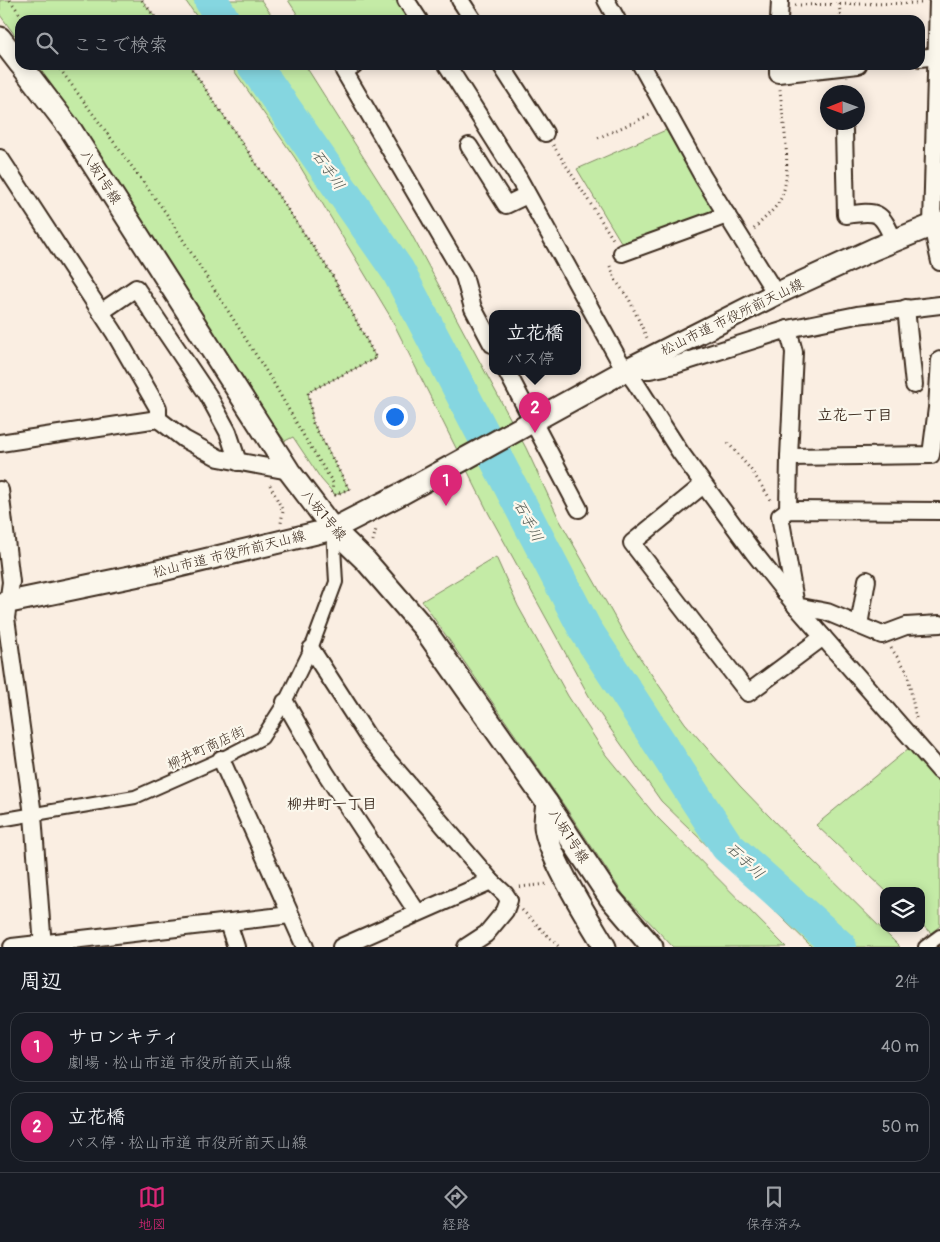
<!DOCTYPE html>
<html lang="ja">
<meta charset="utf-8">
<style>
body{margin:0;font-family:Pangolin,"Klee One",sans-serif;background:#242831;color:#f1f3f6}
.controls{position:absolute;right:15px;bottom:15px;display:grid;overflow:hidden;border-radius:10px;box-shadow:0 2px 12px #0003}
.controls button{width:45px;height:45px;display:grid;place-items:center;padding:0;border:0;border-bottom:1px solid #363941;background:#171b24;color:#f1f3f6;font:25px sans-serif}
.compass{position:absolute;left:820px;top:85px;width:45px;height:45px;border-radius:50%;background:#171b24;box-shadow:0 2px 12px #0003;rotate:269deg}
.you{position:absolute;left:394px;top:416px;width:18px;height:18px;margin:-12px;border:4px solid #fff;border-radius:50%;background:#1a73e8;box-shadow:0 0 0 8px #1a73e833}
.badge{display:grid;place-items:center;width:32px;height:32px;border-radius:50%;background:#db2777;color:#fff;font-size:16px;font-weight:700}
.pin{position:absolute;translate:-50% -41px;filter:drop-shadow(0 1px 2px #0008)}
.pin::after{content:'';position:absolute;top:26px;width:18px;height:15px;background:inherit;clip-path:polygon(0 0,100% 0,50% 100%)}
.popup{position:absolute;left:489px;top:310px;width:92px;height:65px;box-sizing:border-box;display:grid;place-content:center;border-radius:10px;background:#171b24;filter:drop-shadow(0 1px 4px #0005);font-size:16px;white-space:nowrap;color:#9ea1a6}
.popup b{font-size:19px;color:#f1f3f6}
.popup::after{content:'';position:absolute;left:50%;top:100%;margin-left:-10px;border:10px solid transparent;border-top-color:#171b24}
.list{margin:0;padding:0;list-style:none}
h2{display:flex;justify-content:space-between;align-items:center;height:65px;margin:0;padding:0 20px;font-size:21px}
h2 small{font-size:16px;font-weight:400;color:#9ea1a6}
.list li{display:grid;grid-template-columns:32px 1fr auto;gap:15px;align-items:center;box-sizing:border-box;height:70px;margin:0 10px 10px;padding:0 10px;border:1px solid #363941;border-radius:15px}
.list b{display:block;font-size:19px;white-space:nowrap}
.list p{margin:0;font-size:16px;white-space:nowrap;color:#9ea1a6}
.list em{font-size:16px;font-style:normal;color:#9ea1a6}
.icon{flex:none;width:28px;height:28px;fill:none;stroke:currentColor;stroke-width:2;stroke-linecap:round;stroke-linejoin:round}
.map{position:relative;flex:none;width:940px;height:947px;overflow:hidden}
.search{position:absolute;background:#171b24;box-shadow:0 2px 12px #0003;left:15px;right:15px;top:15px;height:55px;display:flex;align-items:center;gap:12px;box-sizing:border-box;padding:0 18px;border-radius:15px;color:#9ea1a6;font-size:19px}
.sheet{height:225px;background:#171b24}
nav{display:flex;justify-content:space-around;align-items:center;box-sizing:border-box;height:70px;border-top:1px solid #363941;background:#171b24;font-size:14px;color:#9ea1a6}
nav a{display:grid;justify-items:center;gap:2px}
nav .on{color:#db2777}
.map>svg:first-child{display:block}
</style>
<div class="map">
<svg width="940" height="947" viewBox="0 0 940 947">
<rect width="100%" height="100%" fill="#faeee2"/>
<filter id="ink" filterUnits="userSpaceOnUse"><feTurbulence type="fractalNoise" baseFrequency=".02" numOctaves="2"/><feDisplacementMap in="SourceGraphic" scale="10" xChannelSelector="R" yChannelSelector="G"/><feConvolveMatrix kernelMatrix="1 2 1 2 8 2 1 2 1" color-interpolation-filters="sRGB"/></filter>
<g filter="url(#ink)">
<g fill="#c4eba6" stroke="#808a62">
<path d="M0 0H142L157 20H20V42L0 15Z"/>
<path d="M185 0H261L275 20H199Z"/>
<path d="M288 0H399L412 20H301Z"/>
<path d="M37 65H189L331 273 376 358 308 392 313 423 349 489 335 495 321 479 293 437 285 441 206 330 62 99Z"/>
<path d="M230 65H305L407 226 526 448 559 519 627 639 685 723 740 786 800 848 900 947H812L661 801 595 707 489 514 390 316 295 158Z"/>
<path d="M666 130 716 214 624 247 577 169Z"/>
<path d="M496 557 518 606 568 696 606 755 655 815 786 947H673L623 894 568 811 422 601Z"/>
<path d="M909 748 940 784V926L931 933 921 924V891H886L816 825Z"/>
</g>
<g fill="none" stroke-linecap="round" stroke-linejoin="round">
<g stroke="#85d6e0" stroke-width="34">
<path d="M211 0 223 20"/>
<path d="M254 65 398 271 585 629 727 846 840 947"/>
</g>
<defs>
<g id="pedestrian">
<path d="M0 820 135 797 221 759 262 738 285 702 311 649 336 582 333 529"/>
<path d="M925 947 940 936"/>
</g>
<g id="minor">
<path d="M406 0 419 20"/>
<path d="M460 0 473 20"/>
<path d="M606 0 617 20"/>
<path d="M938 0 932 225 940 262"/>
<path d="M779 20 780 0"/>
<path d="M920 58 938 56"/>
<path d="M354 65 344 71 464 276 473 308 492 344"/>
<path d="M447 65 519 179 619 360 635 382 680 452 754 553 796 606 940 771"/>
<path d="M501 65 545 133"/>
<path d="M641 65 703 177 776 294"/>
<path d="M778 65V74L858 65"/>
<path d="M844 130 846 215C878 210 881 211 894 241"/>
<path d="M469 146 506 205 527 195"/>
<path d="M0 158 114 332 158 408V419"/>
<path d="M622 253 727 215"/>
<path d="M906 308 914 385"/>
<path d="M101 312 136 288 208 395 228 432 238 462"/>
<path d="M628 370H650L675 365 788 329 857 315 940 305"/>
<path d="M507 372 579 509"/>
<path d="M0 443 158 419 184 439 219 458 289 471"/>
<path d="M789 457 931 455 937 408 940 360"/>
<path d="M703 485 632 543 748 693 823 637"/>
<path d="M0 490 11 582 6 618 33 815 43 947"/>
<path d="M788 510 789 457 794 352 788 329"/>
<path d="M940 511 788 510 780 516 796 606 827 612 882 635 906 626 940 624"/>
<path d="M859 625 867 580"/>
<path d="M311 649 368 737 491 881 505 894 509 900 505 911 486 934 466 947"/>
<path d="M285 702 325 772 417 912"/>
<path d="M221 759 305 947"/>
<path d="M228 923 236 947"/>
<path d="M12 947 290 915"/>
<path d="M341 947 491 881"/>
</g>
<g id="tertiary">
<path d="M0 38 20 64"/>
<path d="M21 65 71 130 289 471 333 529 366 561 423 627 547 803 610 898 652 947"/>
<path d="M0 604 154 572 333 529 401 494 626 370 776 294 874 249 940 222"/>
<path d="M547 803C546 810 545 818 545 826 547 854 589 920 605 947"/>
</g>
</defs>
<use href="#pedestrian" stroke="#3b2a1e" stroke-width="16"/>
<use href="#minor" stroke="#3b2a1e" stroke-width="20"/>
<use href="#tertiary" stroke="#3b2a1e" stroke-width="25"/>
<g stroke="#3b2a1e" stroke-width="3" stroke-dasharray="1 4" stroke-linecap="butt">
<path d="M10 0 24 20"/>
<path d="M142 0 157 20"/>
<path d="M839 4 841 20"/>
<path d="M795 5 921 3"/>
<path d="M702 20H705"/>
<path d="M57 65 166 213 273 382 305 438 333 483 332 493"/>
<path d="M189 65 331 273 376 358 308 392 313 423 349 489 335 495 329 489"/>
<path d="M598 138 650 115"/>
<path d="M553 145 613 239"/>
<path d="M754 229C762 220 774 211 780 200 794 175 782 118 780 89"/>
<path d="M610 266 616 281 629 299 647 338"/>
<path d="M728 443 752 471 771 500"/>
<path d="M270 485 283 511 281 523"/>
<path d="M373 541 376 529"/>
<path d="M891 648 907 671 916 718"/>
<path d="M520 887 548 884"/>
<path d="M522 910 559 947"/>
</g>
<use href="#pedestrian" stroke="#fbf7ec" stroke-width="12"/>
<use href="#minor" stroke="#fbf7ec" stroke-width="16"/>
<use href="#tertiary" stroke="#fbf7ec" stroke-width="21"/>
<path stroke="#3b2a1e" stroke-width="4" stroke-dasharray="8 4" stroke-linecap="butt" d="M938 947 940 946"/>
</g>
</g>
<g text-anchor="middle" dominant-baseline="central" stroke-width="4.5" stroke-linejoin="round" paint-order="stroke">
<g font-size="14" fill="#3b2a1e" stroke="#fbf7ec">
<text transform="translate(101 177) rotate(57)">八坂1号線</text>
<text transform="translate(732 317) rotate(-26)">松山市道 市役所前天山線</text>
<text transform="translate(324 515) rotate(50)">八坂1号線</text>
<text transform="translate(229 554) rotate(-14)">松山市道 市役所前天山線</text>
<text transform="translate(206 748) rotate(-25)">柳井町商店街</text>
<text transform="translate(569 836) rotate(57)">八坂1号線</text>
</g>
<g font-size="15" font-style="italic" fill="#4e554e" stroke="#fbf7ec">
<text transform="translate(328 170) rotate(55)">石手川</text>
<text transform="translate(528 521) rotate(62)">石手川</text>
<text transform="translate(745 861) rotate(43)">石手川</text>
</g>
<g font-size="15" font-weight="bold" fill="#3b2a1e" stroke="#fbf7ec">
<text x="855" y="415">立花一丁目</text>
<text x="332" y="804">柳井町一丁目</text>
</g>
</g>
</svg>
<div class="controls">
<button><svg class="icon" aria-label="layers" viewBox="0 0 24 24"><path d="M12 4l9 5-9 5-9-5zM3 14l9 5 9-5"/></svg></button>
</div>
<svg class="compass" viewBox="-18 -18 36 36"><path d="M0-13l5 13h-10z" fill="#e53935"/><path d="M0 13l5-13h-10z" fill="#9ea1a6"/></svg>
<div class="you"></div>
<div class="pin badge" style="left:446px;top:506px">1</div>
<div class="pin badge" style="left:535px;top:433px">2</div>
<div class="popup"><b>立花橋</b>バス停</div>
<div class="search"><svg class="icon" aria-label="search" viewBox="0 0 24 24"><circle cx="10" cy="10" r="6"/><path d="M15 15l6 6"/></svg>ここで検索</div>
</div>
<section class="sheet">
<h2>周辺<small>2件</small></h2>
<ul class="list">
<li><span class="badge">1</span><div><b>サロンキティ</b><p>劇場 · 松山市道 市役所前天山線</p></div><em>40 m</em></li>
<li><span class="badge">2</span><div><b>立花橋</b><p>バス停 · 松山市道 市役所前天山線</p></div><em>50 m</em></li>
</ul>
</section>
<nav>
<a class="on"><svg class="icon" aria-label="map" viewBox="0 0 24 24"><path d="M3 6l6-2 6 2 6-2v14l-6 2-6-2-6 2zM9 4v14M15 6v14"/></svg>地図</a>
<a><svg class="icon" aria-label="directions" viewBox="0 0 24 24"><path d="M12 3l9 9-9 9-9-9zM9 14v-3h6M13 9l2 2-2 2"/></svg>経路</a>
<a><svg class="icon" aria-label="saved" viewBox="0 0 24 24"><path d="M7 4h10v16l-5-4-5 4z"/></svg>保存済み</a>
</nav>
